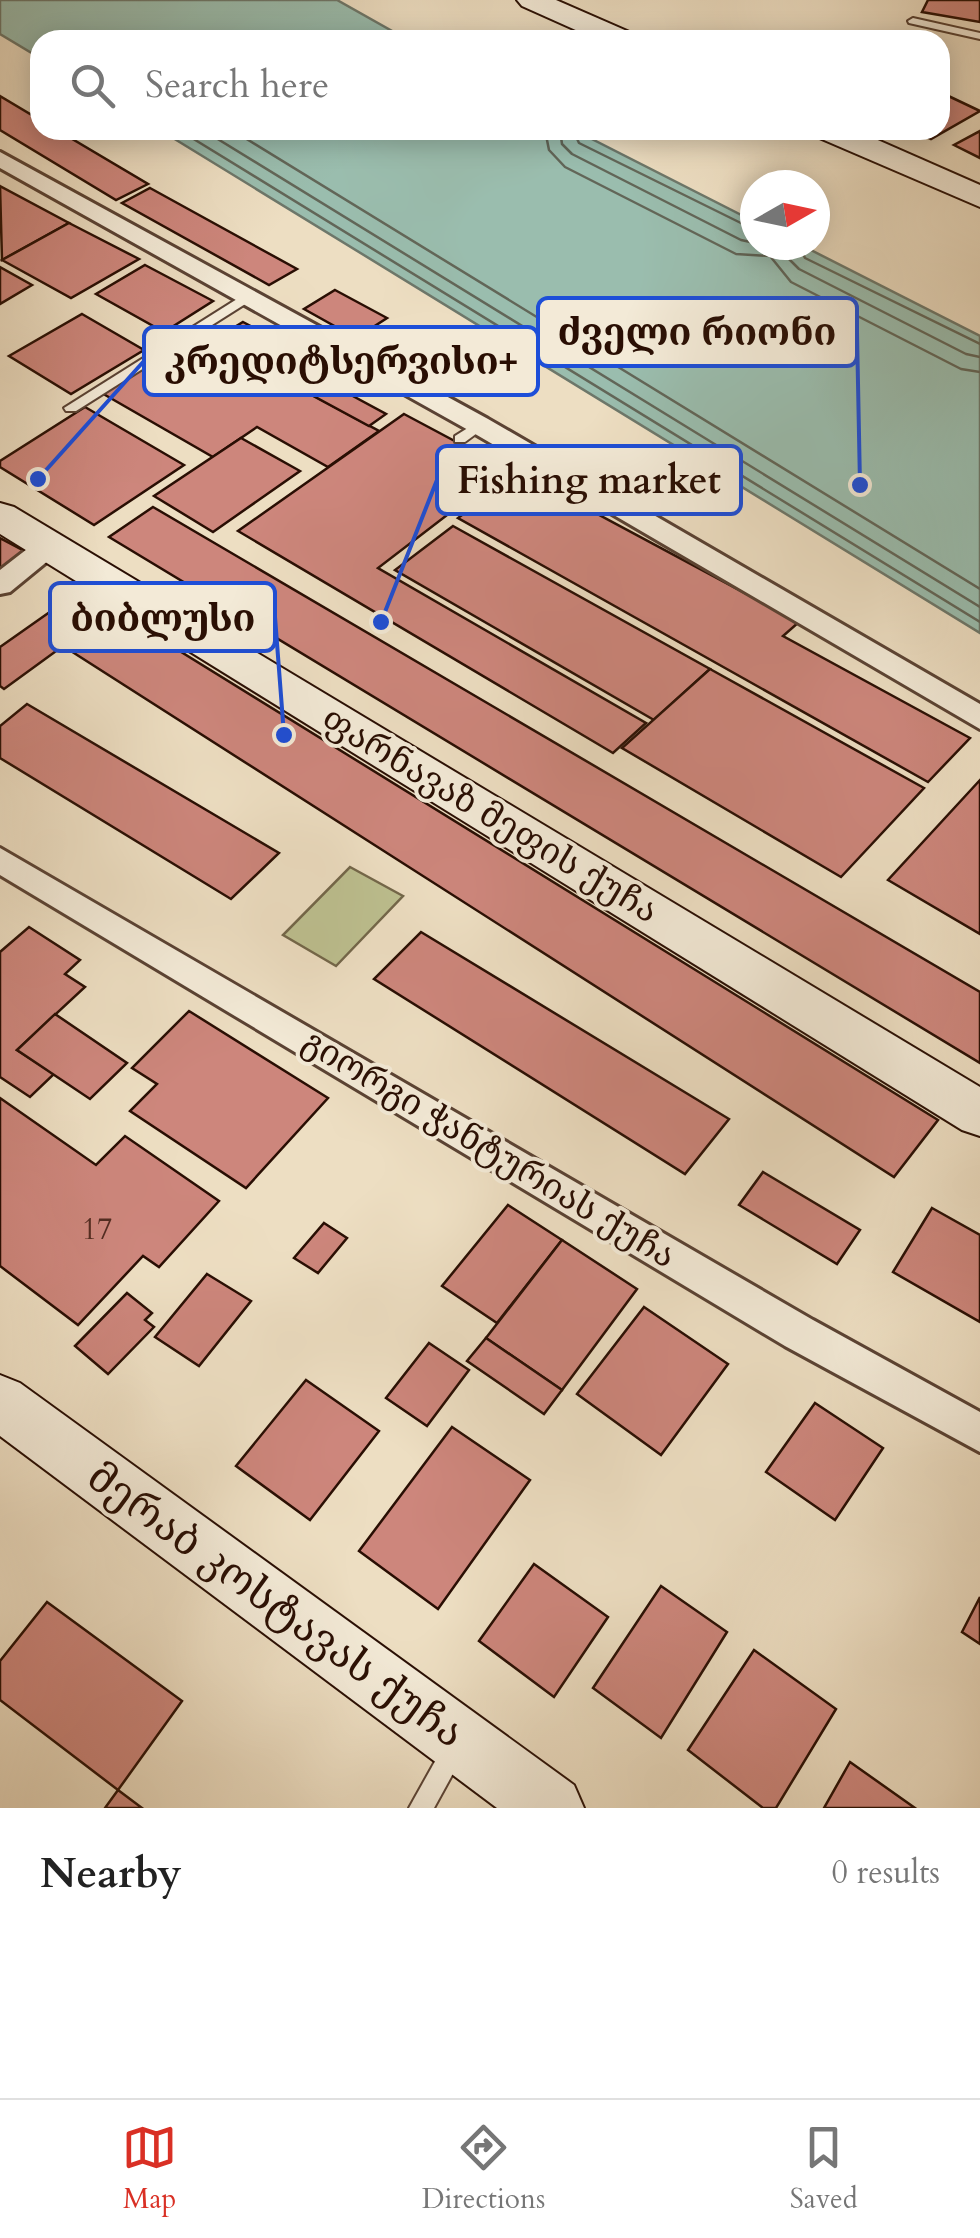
<!DOCTYPE html>
<meta charset="utf-8">
<style>
body{margin:0;font-family:Cardo,"Noto Serif Georgian",serif;background:#f6f6f6;color:#222}
.compass{position:absolute;left:740px;top:170px;width:90px;height:90px;border-radius:50%;background:#fff;box-shadow:0 5px 25px #0003;rotate:81deg}
.list{margin:0;padding:0;list-style:none}
h2{display:flex;justify-content:space-between;align-items:center;height:130px;margin:0;padding:0 40px;font-size:42px}
h2 small{font-size:32px;font-weight:400;color:#767676}
.icon{flex:none;width:55px;height:55px;fill:none;stroke:currentColor;stroke-width:2;stroke-linecap:round;stroke-linejoin:round}
.map{position:relative;flex:none;width:980px;height:1808px;overflow:hidden}
.search{position:absolute;background:#fff;box-shadow:0 5px 25px #0003;left:30px;right:30px;top:30px;height:110px;display:flex;align-items:center;gap:25px;box-sizing:border-box;padding:0 35px;border-radius:30px;color:#767676;font-size:38px}
.sheet{height:290px;background:#fff}
nav{display:flex;justify-content:space-around;align-items:center;box-sizing:border-box;height:140px;border-top:2px solid #e0e0e0;background:#fff;font-size:28px;color:#767676}
nav a{display:grid;justify-items:center;gap:5px}
nav .on{color:#d93025}
.map>svg:first-child{display:block}
</style>
<div class="map">
<svg width="980" height="1808" viewBox="0 0 980 1808">
<rect width="100%" height="100%" fill="#eddec2"/>
<filter id="stains"><feTurbulence type="fractalNoise" baseFrequency=".002" numOctaves="4"/><feColorMatrix values="0 0 0 0 .2 0 0 0 0 .09 0 0 0 0 .02 0 0 0 .5 -.17"/></filter>
<radialGradient id="worn" r=".72"><stop offset=".6" stop-color="#630" stop-opacity="0"/><stop offset="1" stop-color="#630" stop-opacity=".3"/></radialGradient>
<path fill="#bdc090" stroke="#73674a" stroke-width="2.5" d="M350 867 403 896 336 966 283 935Z"/>
<g fill="#9abdae" stroke="#6d776a" stroke-width="2.5">
<path d="M0 0H337L408 40H40V58L0 34Z"/>
<path d="M160 130H574L755 222V245H801L980 336V633Z"/>
</g>
<g fill="none" stroke-linecap="round" stroke-linejoin="round">
<g stroke="#626658" stroke-width="2.5">
<path d="M179 130 980 622"/>
<path d="M203 130 980 607"/>
<path d="M232 130 980 589"/>
<path d="M545 130 549 150 565 167 736 254 770 256 791 282 961 369 980 372"/>
<path d="M560 130 562 144 572 154 741 240 755 243"/>
<path d="M573 130 579 143 755 230"/>
<path d="M786 245 789 259 799 269 966 354 980 357"/>
<path d="M799 245 805 258 980 344"/>
</g>
</g>
<g fill="#cd867c" stroke="#290e03" stroke-width="2.5">
<path d="M928 0H980V22L922 12Z"/>
<path d="M940 92 980 111 931 139 912 130H940Z"/>
<path d="M0 96 40 120V130H57L148 184 116 200 0 130Z"/>
<path d="M980 131V158L954 145Z"/>
<path d="M0 186 69 223 2 260Z"/>
<path d="M150 188 297 269 269 285 122 203Z"/>
<path d="M69 223 139 259 71 298 2 260Z"/>
<path d="M145 265 213 301 164 332 96 294Z"/>
<path d="M0 267 32 285 0 304Z"/>
<path d="M335 290 387 318 356 338 304 309Z"/>
<path d="M82 314 144 350 71 394 9 356Z"/>
<path d="M243 322 338 373 308 393 212 341Z"/>
<path d="M212 341 379 431 328 467 257 427 213 457 100 392 176 344 193 353Z"/>
<path d="M325 381 386 414 369 426 308 393Z"/>
<path d="M85 407 184 465 94 525 0 467V461Z"/>
<path d="M404 414 507 469 378 568 646 723 613 753 238 531Z"/>
<path d="M241 438 300 471 213 532 154 496Z"/>
<path d="M519 472 799 622 783 636 970 738 928 782 458 518Z"/>
<path d="M153 507 980 992V1063L109 537Z"/>
<path d="M453 526 710 669 654 720 395 570Z"/>
<path d="M0 538 28 553 0 574Z"/>
<path d="M81 590 938 1120 894 1177 63 646 4 689 0 686V647Z"/>
<path d="M710 669 924 788 841 877 622 748Z"/>
<path d="M27 704 279 853 231 899 0 758V726Z"/>
<path d="M980 780V934L888 880Z"/>
<path d="M29 927 80 960 65 974 85 987 17 1050 54 1074 30 1097 0 1077V952Z"/>
<path d="M421 932 729 1119 685 1174 374 979Z"/>
<path d="M189 1011 328 1098 246 1188 130 1111 157 1084 132 1068Z"/>
<path d="M55 1014 127 1063 90 1099 17 1050Z"/>
<path d="M0 1098 96 1165 125 1136 219 1201 159 1267 143 1256 78 1325 0 1266Z"/>
<path d="M763 1172 860 1230 837 1264 739 1205Z"/>
<path d="M508 1205 562 1240 497 1323 442 1286Z"/>
<path d="M932 1208 980 1235V1322L893 1272Z"/>
<path d="M324 1223 347 1238 318 1273 294 1258Z"/>
<path d="M562 1240 637 1289 562 1390 486 1338Z"/>
<path d="M207 1274 251 1301 199 1366 155 1337Z"/>
<path d="M127 1293 152 1313 145 1320 154 1327 108 1374 75 1346Z"/>
<path d="M644 1307 728 1364 661 1455 577 1394Z"/>
<path d="M486 1338 562 1390 544 1414 467 1361Z"/>
<path d="M429 1343 469 1370 427 1426 386 1398Z"/>
<path d="M306 1380 379 1431 310 1520 236 1466Z"/>
<path d="M815 1403 883 1448 835 1520 766 1472Z"/>
<path d="M452 1427 530 1480 438 1609 359 1551Z"/>
<path d="M534 1564 608 1617 554 1697 479 1641Z"/>
<path d="M661 1586 727 1632 661 1738 593 1688Z"/>
<path d="M980 1597V1644L962 1632Z"/>
<path d="M47 1602 182 1701 118 1790 0 1700V1661Z"/>
<path d="M754 1650 836 1709 776 1808H763L688 1750Z"/>
<path d="M850 1762 915 1808H824Z"/>
<path d="M118 1790 142 1808H105Z"/>
</g>
<g fill="none" stroke-linecap="round" stroke-linejoin="round">
<defs>
<g id="lane">
<path d="M913 18 980 33V39L909 23 908 21Z"/>
<path d="M245 294 250 295V301L76 411H66L64 408Z"/>
<path d="M479 421 484 422V428L465 442H455V436Z"/>
<path d="M455 1736 463 1740 467 1748 434 1808H409L447 1740Z"/>
</g>
<g id="street">
<path d="M0 152 488 419 980 704V729L470 431 0 168Z"/>
<path d="M50 536 60 539 64 545 60 551 10 592 0 594V570L40 539Z"/>
<path d="M0 848 813 1320 980 1412V1452L785 1346 0 875Z"/>
</g>
<g id="secondary">
<path d="M517 0H556L634 34 638 40H598L522 6Z"/>
<path d="M812 130H855L980 185V207L817 137Z"/>
<path d="M0 503 14 507 980 1087V1136L962 1130 0 534Z"/>
<path d="M0 1375 20 1383 574 1785 584 1808H497L0 1436Z"/>
</g>
</defs>
<use href="#lane" stroke="#5a4233" stroke-width="4"/>
<use href="#street" stroke="#5a4233" stroke-width="6"/>
<use href="#secondary" stroke="#290e03" stroke-width="4"/>
<use href="#lane" fill="#f3ead7" fill-rule="evenodd"/>
<use href="#street" fill="#f3ead7" fill-rule="evenodd"/>
<use href="#secondary" fill="#f3ead7" fill-rule="evenodd"/>
</g>
<g text-anchor="middle" dominant-baseline="central" stroke-width="8" stroke-linejoin="round" paint-order="stroke">
<g font-size="30" fill="#522c21">
<text x="97" y="1229">17</text>
</g>
<g font-size="35" fill="#290e03" stroke="#f3ead7">
<text transform="translate(490 815) rotate(31)">ფარნავაზ მეფის ქუჩა</text>
<text transform="translate(489 1149) rotate(31)">გიორგი ჭანტურიას ქუჩა</text>
</g>
<g font-size="42" fill="#290e03" stroke="#f3ead7">
<text transform="translate(276 1605) rotate(36)">მერაბ კოსტავას ქუჩა</text>
</g>
</g>
<path fill="none" stroke="#1d4ed8" stroke-width="4" d="M860 485L857 332M38 479L144 361M381 622L437 480M284 735L275 617"/>
<g fill="#1d4ed8" stroke="#f3ead7" stroke-width="4">
<circle cx="860" cy="485" r="10"/>
<circle cx="38" cy="479" r="10"/>
<circle cx="381" cy="622" r="10"/>
<circle cx="284" cy="735" r="10"/>
</g>
<g fill="#f3ead7" stroke="#1d4ed8" stroke-width="4">
<rect x="538" y="298" width="319" height="68" rx="10"/>
<rect x="144" y="327" width="394" height="68" rx="10"/>
<rect x="437" y="446" width="304" height="68" rx="10"/>
<rect x="50" y="583" width="225" height="68" rx="10"/>
</g>
<g font-size="38" text-anchor="middle" font-weight="bold" fill="#290e03">
<text x="697" y="345">ძველი რიონი</text>
<text x="341" y="374">კრედიტსერვისი+</text>
<text x="589" y="493">Fishing market</text>
<text x="163" y="631">ბიბლუსი</text>
</g>
<rect width="100%" height="100%" filter="url(#stains)"/>
<rect width="100%" height="100%" fill="url(#worn)"/>
</svg>
<svg class="compass" viewBox="-18 -18 36 36"><path d="M0-13l5 13h-10z" fill="#e53935"/><path d="M0 13l5-13h-10z" fill="#767676"/></svg>
<div class="search"><svg class="icon" aria-label="search" viewBox="0 0 24 24"><circle cx="10" cy="10" r="6"/><path d="M15 15l6 6"/></svg>Search here</div>
</div>
<section class="sheet">
<h2>Nearby<small>0 results</small></h2>
<ul class="list">
</ul>
</section>
<nav>
<a class="on"><svg class="icon" aria-label="map" viewBox="0 0 24 24"><path d="M3 6l6-2 6 2 6-2v14l-6 2-6-2-6 2zM9 4v14M15 6v14"/></svg>Map</a>
<a><svg class="icon" aria-label="directions" viewBox="0 0 24 24"><path d="M12 3l9 9-9 9-9-9zM9 14v-3h6M13 9l2 2-2 2"/></svg>Directions</a>
<a><svg class="icon" aria-label="saved" viewBox="0 0 24 24"><path d="M7 4h10v16l-5-4-5 4z"/></svg>Saved</a>
</nav>
